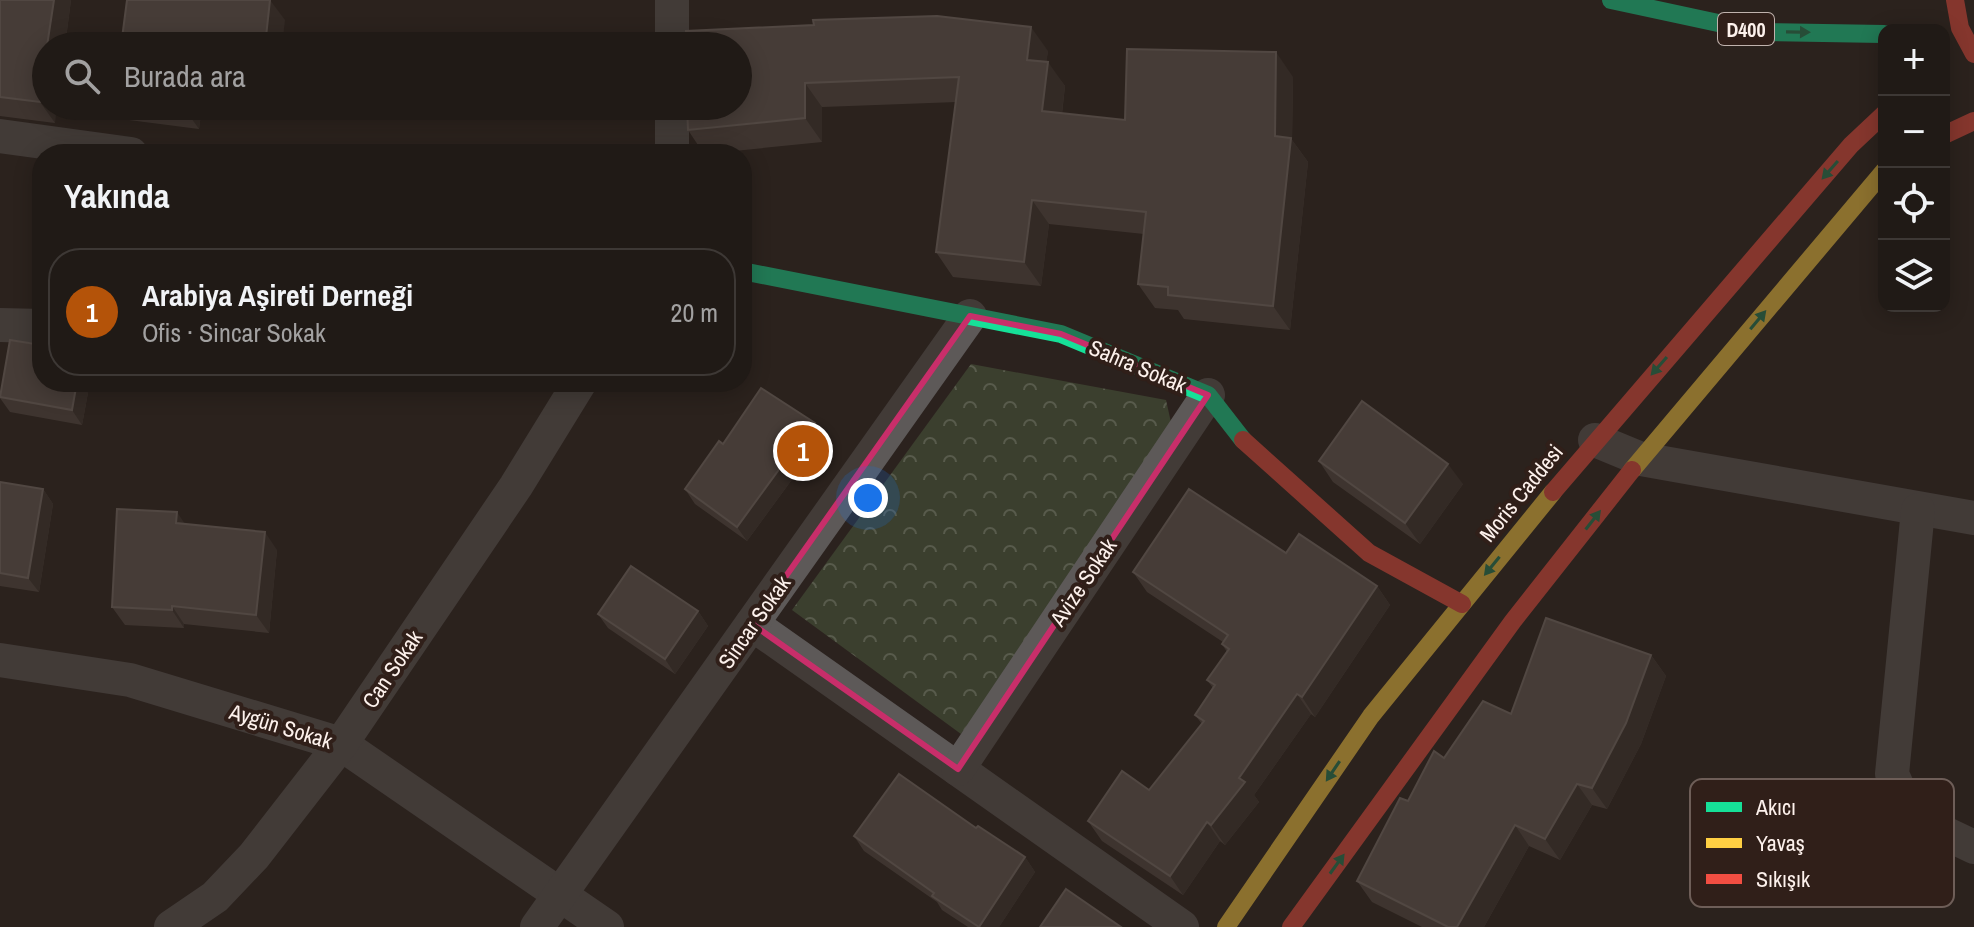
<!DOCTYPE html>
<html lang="tr">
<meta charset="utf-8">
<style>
body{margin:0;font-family:"Archivo Narrow",sans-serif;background:#28231f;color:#f1f3f6}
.controls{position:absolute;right:24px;top:24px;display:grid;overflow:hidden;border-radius:16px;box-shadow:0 4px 20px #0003}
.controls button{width:72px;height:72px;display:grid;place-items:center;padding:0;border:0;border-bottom:2px solid #3d3835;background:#201a16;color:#f1f3f6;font:40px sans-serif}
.you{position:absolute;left:868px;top:498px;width:28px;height:28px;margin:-20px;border:6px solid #fff;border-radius:50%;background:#1a73e8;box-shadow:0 0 0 12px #1a73e833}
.badge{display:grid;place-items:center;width:52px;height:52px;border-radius:50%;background:#b45309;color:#fff;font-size:26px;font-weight:700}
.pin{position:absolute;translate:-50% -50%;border:4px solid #fff;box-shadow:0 2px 8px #0006}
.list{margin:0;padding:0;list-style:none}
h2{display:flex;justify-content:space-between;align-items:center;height:104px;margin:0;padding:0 32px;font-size:34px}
h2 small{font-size:26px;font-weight:400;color:#a2a1a1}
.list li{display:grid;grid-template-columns:52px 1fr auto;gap:24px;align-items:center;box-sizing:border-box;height:128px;margin:0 16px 16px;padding:0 16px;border:2px solid #3d3835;border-radius:32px}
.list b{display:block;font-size:30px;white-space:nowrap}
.list p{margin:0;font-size:26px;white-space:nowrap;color:#a2a1a1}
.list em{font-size:26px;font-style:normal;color:#a2a1a1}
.icon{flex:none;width:44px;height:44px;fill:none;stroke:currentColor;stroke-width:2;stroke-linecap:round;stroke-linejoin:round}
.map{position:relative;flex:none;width:1974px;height:927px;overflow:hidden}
.search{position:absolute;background:#201a16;box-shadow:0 4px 20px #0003;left:32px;top:32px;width:720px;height:88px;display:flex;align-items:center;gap:20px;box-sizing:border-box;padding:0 28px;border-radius:44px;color:#a2a1a1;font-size:30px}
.panel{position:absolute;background:#201a16;box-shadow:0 4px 20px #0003;left:32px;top:144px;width:720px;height:248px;border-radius:32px}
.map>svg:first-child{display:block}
</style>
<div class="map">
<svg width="1974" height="927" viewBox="0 0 1974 927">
<defs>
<pattern id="park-crowns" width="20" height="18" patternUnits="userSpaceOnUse" patternTransform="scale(2)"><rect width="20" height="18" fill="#3b3f2e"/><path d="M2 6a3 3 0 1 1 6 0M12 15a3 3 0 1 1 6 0" fill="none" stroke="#585b4c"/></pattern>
</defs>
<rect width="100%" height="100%" fill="#2b221e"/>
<path fill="url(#park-crowns)" d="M971 364 1166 400 1174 436 961 734 792 610Z"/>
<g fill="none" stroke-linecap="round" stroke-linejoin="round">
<g stroke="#5d5958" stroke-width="34">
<path d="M672 46V0"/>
<path d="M672 106V154"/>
<path d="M0 136 131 154"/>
<path d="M0 325 42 326"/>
<path d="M1595 440 1641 459 1974 518"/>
<path d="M1918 510 1892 774 1911 817 1974 847"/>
<path d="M752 624 1182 927"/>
<path d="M0 660 130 680 341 744 607 927"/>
<path d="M958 769 1208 395"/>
<path d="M171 927 215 897 254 856 341 744 516 486 580 382"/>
<path d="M537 927 970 316"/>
</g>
<g stroke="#16e098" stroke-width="18">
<path d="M1611 0 1760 32 1884 34"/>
<path d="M742 271 1061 334 1208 395 1243 440"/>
</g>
<g stroke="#ffcf43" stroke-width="18">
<path d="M1632 470 1884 171"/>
<path d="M1226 927 1371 716 1553 492"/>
</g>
<g stroke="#f24e42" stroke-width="18">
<path d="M1955 0 1960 28 1974 54"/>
<path d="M1944 135 1974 121"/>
<path d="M1243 440 1369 553 1462 604"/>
<path d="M1553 492 1851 145 1884 114"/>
<path d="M1291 927 1513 621 1632 470"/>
</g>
</g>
<g fill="#554b46">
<path d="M0 0H71L65 46H46L55 123 0 116Z"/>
<path d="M738 46 1048 51 1046 62 1065 86 1062 114 1125 120 1293 77 1292 140 1308 162 1290 330 1184 319 1178 310 1155 308 1138 284 1144 234 1049 224 1041 286 953 277 936 252 956 102 822 107V142L704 154 688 130Z"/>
<path d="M119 106H202L199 129 129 120Z"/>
<path d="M42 382H90L82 425 10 412 0 398Z"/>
<path d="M815 423 825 438 799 476 796 474 747 541 695 504 685 489Z"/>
<path d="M1319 461 1463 484 1420 544 1333 482Z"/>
<path d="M0 482 43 489 53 504 39 592 0 586Z"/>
<path d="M185 524 277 550 269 633 184 624V628L125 625 112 607Z"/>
<path d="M1286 553 1377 586 1390 605 1315 717 1311 714 1254 795 1259 802 1225 845 1220 841 1183 895 1102 841 1088 821 1149 790 1202 724 1195 715 1213 688 1207 680 1227 652 1222 644 1223 642 1147 592 1133 572Z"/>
<path d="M698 611 708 626 675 674 608 628 598 614Z"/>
<path d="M1651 655 1666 676 1641 744 1607 809 1592 805 1560 860 1529 846 1484 927H1422L1372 902 1357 881 1408 801 1444 758 1511 714Z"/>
<path d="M976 828 1025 857 1035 872 999 927H968L942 910 937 902 864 851 854 836Z"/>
</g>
<g fill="#3c332f">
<path d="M54 0H71L65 46H47Z"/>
<path d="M270 0 285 20 282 46H265Z"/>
<path d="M1031 27 1048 51 1044 84 1027 60Z"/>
<path d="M1276 52 1293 77 1292 140 1308 162 1290 330 1273 306Z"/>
<path d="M46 57V106H57L55 123 40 102Z"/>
<path d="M1048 62 1065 86 1059 136 1042 111Z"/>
<path d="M805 83 822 107V142L805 118Z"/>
<path d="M184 106H202L199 129 184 108Z"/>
<path d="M1032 200 1049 224 1041 286 1024 262Z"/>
<path d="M77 382H90L82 425 72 410Z"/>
<path d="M815 423 825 438 799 476 789 462Z"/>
<path d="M786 460 796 474 747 541 737 527Z"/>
<path d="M1448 464 1463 484 1420 544 1405 523Z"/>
<path d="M43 489 53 504 39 592 28 578Z"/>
<path d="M177 512 189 530 176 523Z"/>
<path d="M265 532 277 550 269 633 256 615Z"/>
<path d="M1377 586 1390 605 1315 717 1302 697Z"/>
<path d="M172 606 184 624V628L172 610Z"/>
<path d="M698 611 708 626 675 674 665 659Z"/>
<path d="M1651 655 1666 676 1641 744 1607 809 1592 788Z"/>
<path d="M1297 694 1311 714 1254 795 1259 802 1225 845 1211 825 1239 778Z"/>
<path d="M1577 784 1592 805 1560 860 1545 839Z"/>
<path d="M1207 822 1220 841 1183 895 1170 876Z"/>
<path d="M1515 825 1529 846 1484 927H1457Z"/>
<path d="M1025 857 1035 872 999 927H980Z"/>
</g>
<g fill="#675c58" stroke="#7e746f" stroke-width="2">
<path d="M0 0H54L47 46H46V57L40 102 0 97Z"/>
<path d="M127 0H270L265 46H121Z"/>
<path d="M937 16 1031 27 1027 60 1048 62 1042 111 1125 120 1127 49 1276 52 1275 136 1291 138 1273 306 1168 295V287L1138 284 1146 212 1032 200 1024 262 936 252 959 77 805 83V118L688 130 687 106H738V46H686V31L814 25 813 20Z"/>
<path d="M166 106H184V108Z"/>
<path d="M10 340 42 345V382H77L72 410 0 397Z"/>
<path d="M761 388 815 423 789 462 786 460 737 527 685 489 719 441 723 444Z"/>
<path d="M1362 401 1448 464 1405 523 1319 461Z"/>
<path d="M0 482 43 489 28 578 0 573Z"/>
<path d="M1189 489 1286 553 1299 534 1377 586 1302 697 1297 694 1239 778 1245 782 1211 825 1207 822 1170 876 1088 821 1122 771 1149 790 1204 721 1195 715 1215 685 1207 680 1229 649 1222 644 1228 635 1133 572Z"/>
<path d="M117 509 177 512 176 523 265 532 256 615 172 606V610L112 607Z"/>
<path d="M631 566 698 611 665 659 598 614Z"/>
<path d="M1546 618 1651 655 1626 723 1592 788 1577 784 1545 839 1515 825 1457 927H1448L1357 881 1400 798 1408 801 1434 751 1444 758 1483 701 1511 714Z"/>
<path d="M899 774 976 828 978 826 1025 857 979 927 932 896 934 893 854 836Z"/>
<path d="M1066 889 1121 927H1040Z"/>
</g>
<defs><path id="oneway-solid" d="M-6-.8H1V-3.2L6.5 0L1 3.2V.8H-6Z" transform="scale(2)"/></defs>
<g fill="#238058">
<use href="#oneway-solid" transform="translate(1798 32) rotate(1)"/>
<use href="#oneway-solid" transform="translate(1830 170) rotate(131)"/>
<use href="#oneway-solid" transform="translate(1758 320) rotate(-50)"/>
<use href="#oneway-solid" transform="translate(1659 366) rotate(131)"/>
<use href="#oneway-solid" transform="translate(1593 520) rotate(-52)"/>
<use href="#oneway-solid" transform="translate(1492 566) rotate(129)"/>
<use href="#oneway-solid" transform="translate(1333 771) rotate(124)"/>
<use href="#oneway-solid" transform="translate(1337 864) rotate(-54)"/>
</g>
<path d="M0 0H1974V927H0ZM970 316 1061 334 1208 395 958 769 752 624Z" fill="#2b221e" fill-opacity=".55" fill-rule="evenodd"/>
<path fill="none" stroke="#c82e6a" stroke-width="6" stroke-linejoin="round" d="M970 316 1061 334 1208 395 958 769 752 624Z"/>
<g text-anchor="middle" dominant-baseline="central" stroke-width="8" stroke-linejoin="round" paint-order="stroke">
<rect fill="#301f19" stroke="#c0b2ad" stroke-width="2" x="1718" y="13" width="56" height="32" rx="6"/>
<g font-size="20" font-weight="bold" fill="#fdf1ec">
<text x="1746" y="29">D400</text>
</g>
<g font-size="22" fill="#fdf1ec" stroke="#301f19">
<text transform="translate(1138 366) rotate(23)">Sahra Sokak</text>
<text transform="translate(1521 493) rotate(-51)">Moris Caddesi</text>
<text transform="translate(1083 582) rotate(-56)">Avize Sokak</text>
<text transform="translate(754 622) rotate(-55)">Sincar Sokak</text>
<text transform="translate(392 669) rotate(-56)">Can Sokak</text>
<text transform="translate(281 726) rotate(17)">Aygün Sokak</text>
</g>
</g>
<rect x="1690" y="779" width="264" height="128" rx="12" fill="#301f19" stroke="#6e5e58" stroke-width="2"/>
<rect x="1706" y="802" width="36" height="10" fill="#16e098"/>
<rect x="1706" y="838" width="36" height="10" fill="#ffcf43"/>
<rect x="1706" y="874" width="36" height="10" fill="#f24e42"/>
<g font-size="22" fill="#fdf1ec">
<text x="1756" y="815">Akıcı</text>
<text x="1756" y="851">Yavaş</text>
<text x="1756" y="887">Sıkışık</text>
</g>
</svg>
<div class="controls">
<button>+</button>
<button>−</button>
<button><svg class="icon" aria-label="locate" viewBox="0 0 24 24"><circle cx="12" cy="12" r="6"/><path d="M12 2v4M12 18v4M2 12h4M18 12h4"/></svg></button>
<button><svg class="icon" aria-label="layers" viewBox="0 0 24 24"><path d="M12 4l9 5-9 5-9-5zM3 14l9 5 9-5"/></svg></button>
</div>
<div class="you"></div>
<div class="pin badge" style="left:803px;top:451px">1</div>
<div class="search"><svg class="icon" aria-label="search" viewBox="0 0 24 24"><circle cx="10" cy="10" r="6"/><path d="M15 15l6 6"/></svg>Burada ara</div>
<section class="panel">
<h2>Yakında<small></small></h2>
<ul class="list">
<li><span class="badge">1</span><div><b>Arabiya Aşireti Derneği</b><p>Ofis · Sincar Sokak</p></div><em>20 m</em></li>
</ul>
</section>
</div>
